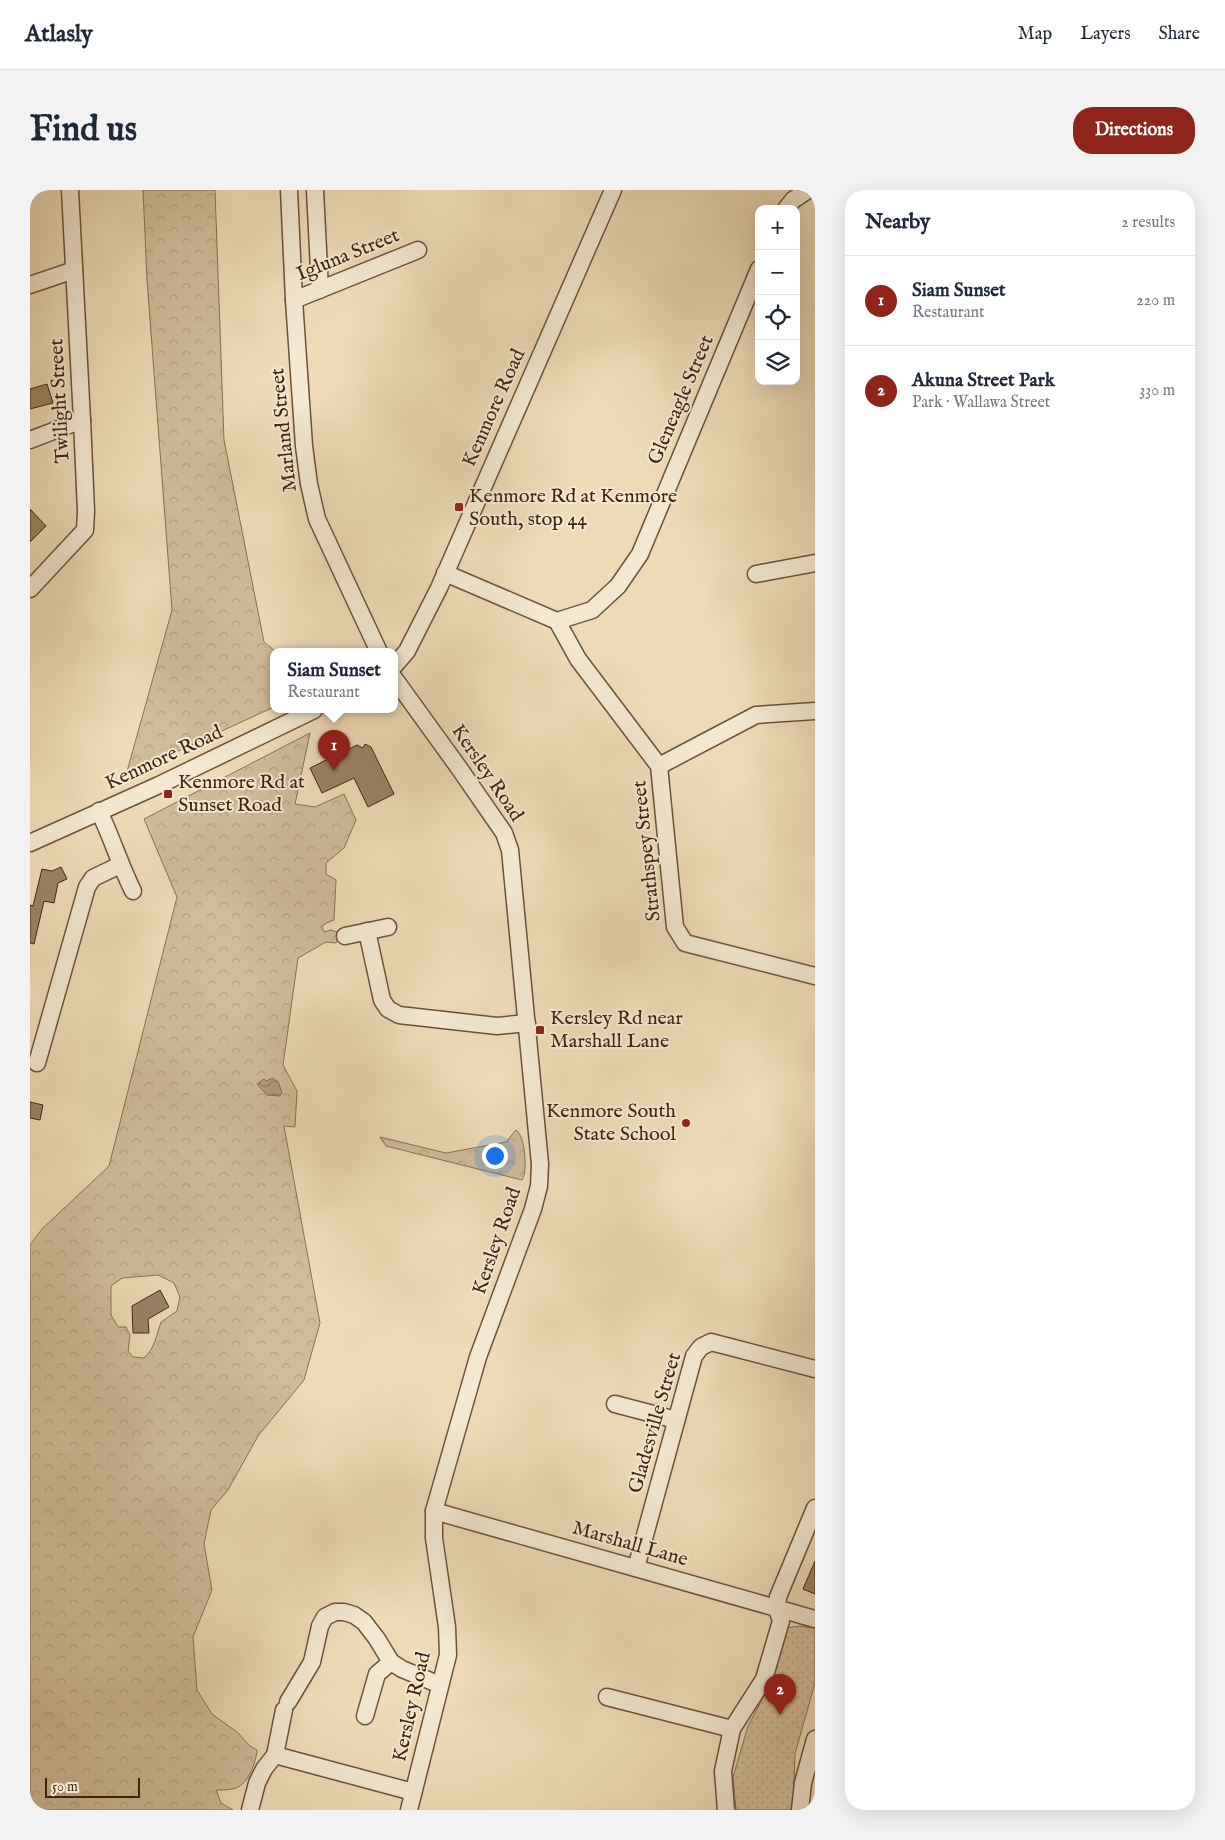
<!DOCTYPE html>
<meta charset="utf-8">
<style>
body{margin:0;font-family:"IM FELL English",serif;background:#f2f2f3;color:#1f2937}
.controls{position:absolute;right:15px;top:15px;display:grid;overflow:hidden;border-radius:10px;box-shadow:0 5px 20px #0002}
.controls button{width:45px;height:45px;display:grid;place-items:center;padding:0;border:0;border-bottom:1px solid #e0e1e3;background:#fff;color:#1f2937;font:25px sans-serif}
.scale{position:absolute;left:15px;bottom:12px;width:95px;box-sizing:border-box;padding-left:5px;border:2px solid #422310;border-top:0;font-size:14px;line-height:18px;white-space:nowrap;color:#422310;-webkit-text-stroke:4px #f4e8d0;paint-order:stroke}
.you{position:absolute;left:464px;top:965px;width:18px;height:18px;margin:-12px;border:4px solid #fff;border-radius:50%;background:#1a73e8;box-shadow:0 0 0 8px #1a73e833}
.badge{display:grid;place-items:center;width:32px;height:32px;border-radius:50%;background:#8f2418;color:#fff;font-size:16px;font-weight:700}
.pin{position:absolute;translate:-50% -41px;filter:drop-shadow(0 1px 2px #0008)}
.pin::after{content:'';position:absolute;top:26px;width:18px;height:15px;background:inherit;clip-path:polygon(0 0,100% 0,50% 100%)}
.popup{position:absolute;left:240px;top:458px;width:128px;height:65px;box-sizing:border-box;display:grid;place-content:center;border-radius:10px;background:#fff;filter:drop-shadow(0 1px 4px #0005);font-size:16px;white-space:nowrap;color:#747a83}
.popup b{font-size:19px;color:#1f2937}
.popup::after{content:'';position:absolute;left:50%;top:100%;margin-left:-10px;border:10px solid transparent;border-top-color:#fff}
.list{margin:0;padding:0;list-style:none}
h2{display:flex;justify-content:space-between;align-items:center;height:65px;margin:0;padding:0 20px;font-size:21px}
h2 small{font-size:16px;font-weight:400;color:#747a83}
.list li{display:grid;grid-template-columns:32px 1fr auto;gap:15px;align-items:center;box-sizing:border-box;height:90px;padding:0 20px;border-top:1px solid #e0e1e3}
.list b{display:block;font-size:19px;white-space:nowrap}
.list p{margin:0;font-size:16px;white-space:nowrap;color:#747a83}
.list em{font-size:16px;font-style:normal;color:#747a83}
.icon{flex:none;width:28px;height:28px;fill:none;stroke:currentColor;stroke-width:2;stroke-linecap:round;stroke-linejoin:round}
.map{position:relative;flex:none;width:785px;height:1620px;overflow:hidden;border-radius:20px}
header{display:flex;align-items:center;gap:30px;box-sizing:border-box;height:70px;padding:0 25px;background:#fff;border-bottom:1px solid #e0e1e3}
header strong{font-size:24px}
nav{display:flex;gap:28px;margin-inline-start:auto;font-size:18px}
.intro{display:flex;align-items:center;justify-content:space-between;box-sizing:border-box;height:120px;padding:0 30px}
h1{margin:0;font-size:35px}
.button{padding:12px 22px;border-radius:20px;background:#8f2418;color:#fff;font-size:18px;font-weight:700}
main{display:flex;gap:30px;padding:0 30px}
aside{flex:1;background:#fff;border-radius:20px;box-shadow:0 5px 20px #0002}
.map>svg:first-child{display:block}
</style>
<header>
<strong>Atlasly</strong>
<nav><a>Map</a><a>Layers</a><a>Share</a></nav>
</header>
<div class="intro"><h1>Find us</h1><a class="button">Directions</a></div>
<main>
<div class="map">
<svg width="785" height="1620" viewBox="0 0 785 1620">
<defs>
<pattern id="forest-crowns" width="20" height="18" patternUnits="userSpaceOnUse" patternTransform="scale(1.25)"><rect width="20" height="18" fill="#d1bc9a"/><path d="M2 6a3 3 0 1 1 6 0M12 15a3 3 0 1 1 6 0" fill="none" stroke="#b5a184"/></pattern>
<pattern id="park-dots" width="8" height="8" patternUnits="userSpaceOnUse" patternTransform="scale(1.25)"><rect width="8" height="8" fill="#d1bc9a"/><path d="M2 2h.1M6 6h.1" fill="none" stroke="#b5a184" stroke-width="1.8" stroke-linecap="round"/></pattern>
<pattern id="water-waves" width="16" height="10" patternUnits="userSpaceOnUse" patternTransform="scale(1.25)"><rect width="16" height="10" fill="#b49c7e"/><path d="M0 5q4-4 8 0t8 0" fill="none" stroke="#947f66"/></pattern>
</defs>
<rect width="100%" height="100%" fill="#eedbb6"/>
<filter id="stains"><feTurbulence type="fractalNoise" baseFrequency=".004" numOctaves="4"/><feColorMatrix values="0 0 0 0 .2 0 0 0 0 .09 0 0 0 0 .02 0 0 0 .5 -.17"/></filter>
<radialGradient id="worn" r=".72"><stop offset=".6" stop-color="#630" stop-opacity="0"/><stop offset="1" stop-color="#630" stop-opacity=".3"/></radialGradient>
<g fill="url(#forest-crowns)" stroke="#8a7055" fill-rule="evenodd">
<path d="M113 0H185L194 250 234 452 246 462H244V517L96 585 142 420 117 90Z"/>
<path d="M280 543 265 614 285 617 314 604 326 630 314 658 296 673V684L306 690 304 730 296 733 292 737 294 742 301 740 307 742 309 747 306 753 296 752 268 768 253 875 267 901 265 937 254 936 290 1133 274 1190 228 1246 198 1300 181 1320 174 1354 182 1400 163 1447 167 1500 182 1524 207 1542 220 1556 227 1560C226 1572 219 1593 206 1598 201 1600 192 1600 186 1600L191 1613 203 1620H0V1055L12 1039 79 976 147 707 114 629ZM128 1085 144 1093 150 1107 147 1121 131 1132C126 1146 125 1158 114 1168L103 1167 98 1161 100 1145 96 1137H88L81 1125V1096L92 1088Z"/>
<path d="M486 940C495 945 498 982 492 990L356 956 350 947 416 963 476 952Z"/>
</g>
<path fill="url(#park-dots)" stroke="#8a7055" d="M769 1436 785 1438V1493L765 1564 763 1620H706L703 1587 718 1536 742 1491 756 1438Z"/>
<path fill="url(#water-waves)" stroke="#866c52" d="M243 888 248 892 252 902 250 906 237 905 227 894 234 889 236 891Z"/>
<g fill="#9b8366" stroke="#422310">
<path d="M17 194 23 213 0 219V199Z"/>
<path d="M0 319 16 336 0 352Z"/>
<path d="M335 554 341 557 364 604 338 617 324 588 292 603 280 578 327 555 333 558Z"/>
<path d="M31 677 37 689 28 693 24 713 14 711 4 754 0 753V715L3 716 12 679 22 681Z"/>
<path d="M0 912 13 915 10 930 0 928Z"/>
<path d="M130 1100 139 1117 118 1129 119 1143H103L102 1116Z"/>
<path d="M785 1371V1404L773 1399Z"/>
</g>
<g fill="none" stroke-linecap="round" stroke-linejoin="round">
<defs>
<g id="minor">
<path d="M259 0 264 110 274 256 279 294 287 329 349 462"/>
<path d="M285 0 290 100"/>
<path d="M756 19 763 10 778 0"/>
<path d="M0 95 44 80"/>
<path d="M264 110 388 60"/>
<path d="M0 250 52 230"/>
<path d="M415 383 527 431 562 420 588 396 610 364 729 79"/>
<path d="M726 384 785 373"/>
<path d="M0 399 55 340 56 321 52 230 40 0"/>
<path d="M527 431 548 469 629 576 645 737 655 753 785 786"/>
<path d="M364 476 377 461 409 398 583 0"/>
<path d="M364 488 429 578 474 643 480 660 510 974 509 996 503 1019 448 1167 404 1321V1348L417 1437 418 1465 379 1620"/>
<path d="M629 576 726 525 785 521"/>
<path d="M69 621C82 648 90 675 103 701"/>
<path d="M0 653 129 595 284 520"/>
<path d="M337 741 352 810 358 819 369 825 467 836 497 833"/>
<path d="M315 746 358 737"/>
<path d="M7 873 57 697 63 688 90 675"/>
<path d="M585 1214 646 1230"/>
<path d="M404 1321 785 1429"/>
<path d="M606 1378 664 1166 671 1157 681 1152 785 1179"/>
<path d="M577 1507 702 1539"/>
<path d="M258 1512 282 1472 290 1436 295 1427 305 1422H314L324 1425 334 1432 347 1449 361 1472 372 1479 410 1495"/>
<path d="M335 1526 347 1484 361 1472"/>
<path d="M245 1565 383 1602"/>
<path d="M220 1620 227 1593 234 1579 245 1565 254 1520"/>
<path d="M696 1620 693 1581 702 1539 734 1489 751 1431 747 1419 748 1407 785 1318"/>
<path d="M770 1620 773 1593 785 1549"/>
</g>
</defs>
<use href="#minor" stroke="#6d513a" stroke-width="19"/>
<use href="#minor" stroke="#f4e8d0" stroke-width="16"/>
</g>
<g fill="#8f2418" stroke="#f4e8d0" stroke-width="2">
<rect x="424" y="312" width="10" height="10" rx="2.5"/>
<rect x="133" y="599" width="10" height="10" rx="2.5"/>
<rect x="505" y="835" width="10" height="10" rx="2.5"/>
<circle cx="656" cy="933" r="5"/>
</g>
<g text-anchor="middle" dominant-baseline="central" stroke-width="4" stroke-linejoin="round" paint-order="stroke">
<g font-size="20" fill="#422310" stroke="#f4e8d0">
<text transform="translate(318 65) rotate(-22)">Igluna Street</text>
<text transform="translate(651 210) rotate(-67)">Gleneagle Street</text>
<text transform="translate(30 211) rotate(-93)">Twilight Street</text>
<text transform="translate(464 218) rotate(-66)">Kenmore Road</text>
<text transform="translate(254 240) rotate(-96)">Marland Street</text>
<text transform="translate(134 568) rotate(-25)">Kenmore Road</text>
<text transform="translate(457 583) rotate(56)">Kersley Road</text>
<text transform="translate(617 661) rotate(-96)">Strathspey Street</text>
<text transform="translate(467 1051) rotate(-71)">Kersley Road</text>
<text transform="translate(625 1233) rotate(-74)">Gladesville Street</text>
<text transform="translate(600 1354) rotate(16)">Marshall Lane</text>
<text transform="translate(382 1517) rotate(-77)">Kersley Road</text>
</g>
<g font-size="20" fill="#422310" stroke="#f4e8d0" text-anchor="start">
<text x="439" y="306">Kenmore Rd at Kenmore<tspan x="439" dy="23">South, stop 44</tspan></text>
<text x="148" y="592">Kenmore Rd at<tspan x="148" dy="23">Sunset Road</tspan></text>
<text x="520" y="828">Kersley Rd near<tspan x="520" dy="23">Marshall Lane</tspan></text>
<text x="646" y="921" text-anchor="end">Kenmore South<tspan x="646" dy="23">State School</tspan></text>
</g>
</g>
<rect width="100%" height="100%" filter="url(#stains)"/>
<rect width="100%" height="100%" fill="url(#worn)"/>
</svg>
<div class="controls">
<button>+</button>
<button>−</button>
<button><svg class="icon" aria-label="locate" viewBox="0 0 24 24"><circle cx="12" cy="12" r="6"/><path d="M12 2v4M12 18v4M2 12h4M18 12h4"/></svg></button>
<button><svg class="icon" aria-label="layers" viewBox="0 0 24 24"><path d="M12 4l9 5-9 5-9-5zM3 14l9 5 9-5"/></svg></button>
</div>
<div class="scale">50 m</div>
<div class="you"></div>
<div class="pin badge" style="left:304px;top:581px">1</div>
<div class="popup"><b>Siam Sunset</b>Restaurant</div>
<div class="pin badge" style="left:750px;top:1525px">2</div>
</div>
<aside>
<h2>Nearby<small>2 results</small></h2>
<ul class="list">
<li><span class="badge">1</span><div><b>Siam Sunset</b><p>Restaurant</p></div><em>220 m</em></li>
<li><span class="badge">2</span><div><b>Akuna Street Park</b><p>Park · Wallawa Street</p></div><em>330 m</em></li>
</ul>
</aside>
</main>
